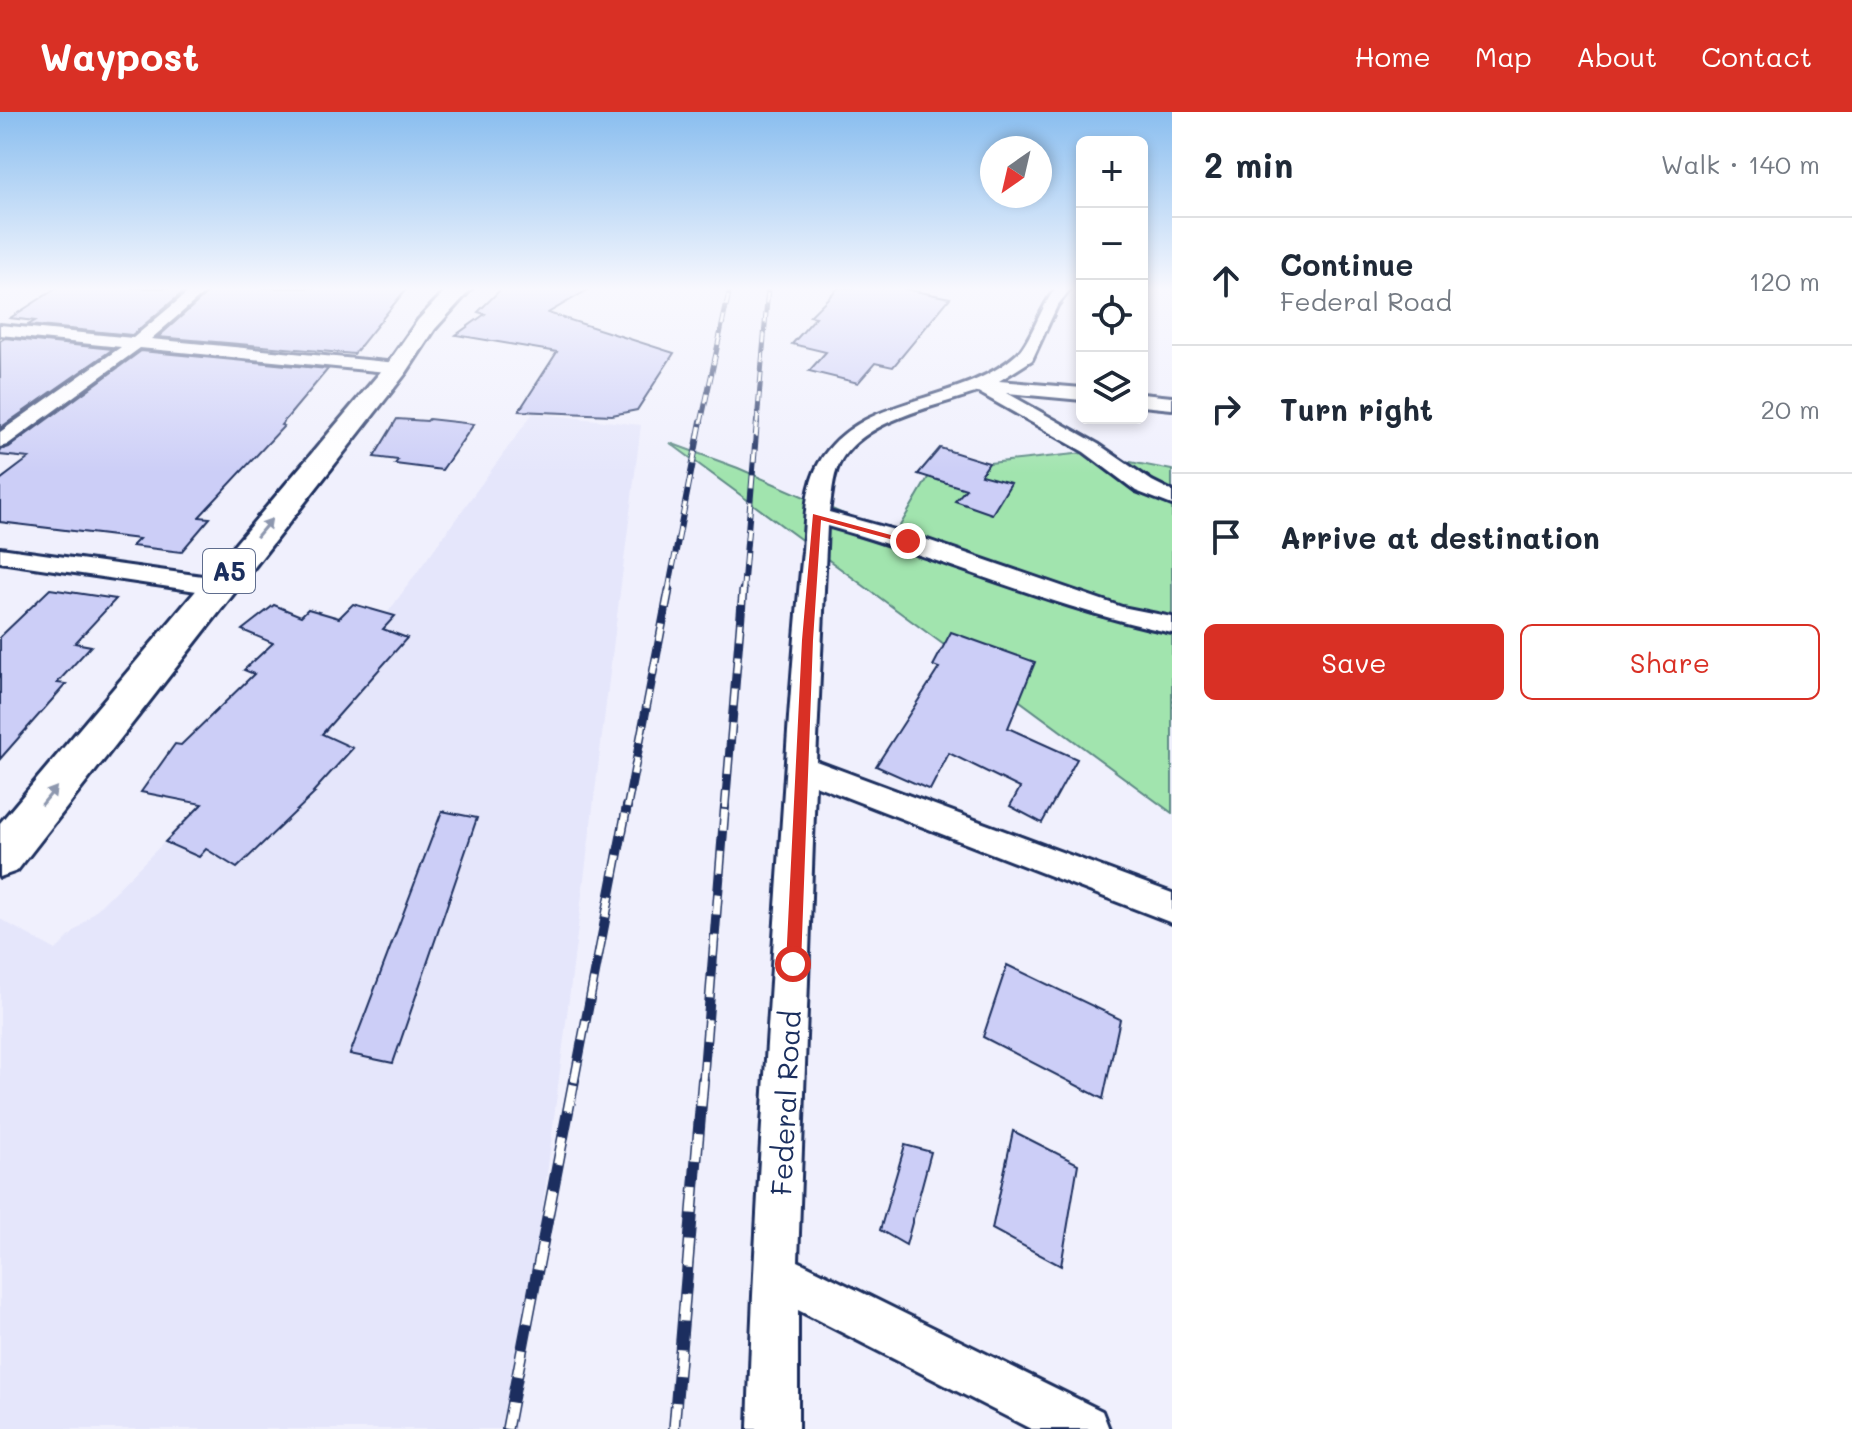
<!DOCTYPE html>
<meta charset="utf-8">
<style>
body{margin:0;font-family:Mali,sans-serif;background:#f6f6f7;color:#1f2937}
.controls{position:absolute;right:24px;top:24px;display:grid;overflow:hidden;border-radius:12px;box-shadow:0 4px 12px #0003}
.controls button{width:72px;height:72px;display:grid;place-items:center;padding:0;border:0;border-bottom:2px solid #e0e1e3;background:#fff;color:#1f2937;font:40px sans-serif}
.compass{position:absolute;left:980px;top:24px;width:72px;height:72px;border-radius:50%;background:#fff;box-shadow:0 4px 12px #0003;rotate:214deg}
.stop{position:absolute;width:24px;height:24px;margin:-18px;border:6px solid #d93025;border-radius:50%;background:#fff}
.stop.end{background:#d93025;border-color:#fff;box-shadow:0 2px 8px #0008}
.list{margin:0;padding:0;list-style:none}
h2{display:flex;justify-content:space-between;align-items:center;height:104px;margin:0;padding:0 32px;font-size:34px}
h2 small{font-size:26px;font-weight:400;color:#747a83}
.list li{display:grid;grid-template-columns:52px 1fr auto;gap:24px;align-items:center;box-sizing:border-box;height:128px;padding:0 32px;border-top:2px solid #e0e1e3}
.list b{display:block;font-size:30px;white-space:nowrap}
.list p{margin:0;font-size:26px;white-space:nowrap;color:#747a83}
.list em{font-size:26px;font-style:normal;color:#747a83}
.actions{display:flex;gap:16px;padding:24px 32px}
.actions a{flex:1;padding:18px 0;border:2px solid #d93025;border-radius:12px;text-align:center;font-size:28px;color:#d93025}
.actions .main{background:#d93025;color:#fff}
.icon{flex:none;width:44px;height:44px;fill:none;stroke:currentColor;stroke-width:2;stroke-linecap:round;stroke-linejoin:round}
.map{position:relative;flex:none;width:1172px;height:1317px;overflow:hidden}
header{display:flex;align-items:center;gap:48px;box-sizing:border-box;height:112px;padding:0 40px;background:#d93025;color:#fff}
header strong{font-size:38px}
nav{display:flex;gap:44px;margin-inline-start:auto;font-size:28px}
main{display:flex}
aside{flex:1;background:#fff}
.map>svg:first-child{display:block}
</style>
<header>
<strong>Waypost</strong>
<nav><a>Home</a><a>Map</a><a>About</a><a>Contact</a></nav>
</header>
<main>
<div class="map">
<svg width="1172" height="1317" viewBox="0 0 1172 1317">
<rect width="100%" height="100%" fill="#f0f0fd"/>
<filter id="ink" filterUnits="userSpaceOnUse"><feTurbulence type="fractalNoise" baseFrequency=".0125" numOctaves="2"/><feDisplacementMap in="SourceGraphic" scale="16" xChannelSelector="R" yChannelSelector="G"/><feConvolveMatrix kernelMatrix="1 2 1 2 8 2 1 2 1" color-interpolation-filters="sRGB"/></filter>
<g filter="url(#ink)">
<path fill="#e5e6fb" d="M533 301 641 313 515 1317H0V807L56 838 370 525Z"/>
<path fill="#a1e4ae" stroke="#5e8a86" stroke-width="2" d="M670 331 738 356 894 424 933 357 1084 341 1172 358V701Z"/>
<g fill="#cccef7" stroke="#1b2f5e" stroke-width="2">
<path d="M57 176H188L132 223 28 213 35 209 10 206Z"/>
<path d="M213 176H407L354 242 158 225Z"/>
<path d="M502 176H591L548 201 674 241 637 298 612 303 519 299 557 240 456 223 485 202 478 200Z"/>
<path d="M838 176H900L950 186 893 255 875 251 858 271 809 259 826 240 792 232 816 205 810 204Z"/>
<path d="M5 226 113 237 0 316V229Z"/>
<path d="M141 239 328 257 281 313 284 314 199 405 210 406 181 440 132 434 139 427 0 410V368L29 346 0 343V338L9 335Z"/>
<path d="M397 307 427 309 429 307 474 312 442 358 395 352 398 348 374 345Z"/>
<path d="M940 336 989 351 981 363 1011 371 992 402 955 389 966 377 918 362Z"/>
<path d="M50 477 116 487 75 531 91 534 57 571 66 572 0 647V525Z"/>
<path d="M353 492 395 504 383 517 407 526 322 622 353 636 313 680 315 681 237 756 206 737 199 745 165 730 202 692 141 680 175 632 181 633 254 562 244 558 273 531 242 518 274 493 301 504 308 497 339 506Z"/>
<path d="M951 520 1035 550 1008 616 1077 647 1042 711 1010 694 1020 676 949 641 930 678 876 654 939 556 933 554Z"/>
<path d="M442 699 477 706 393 951 350 942Z"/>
<path d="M1007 853 1120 907 1103 987 983 925Z"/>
<path d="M1013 1019 1078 1052 1061 1154 992 1117Z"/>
<path d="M905 1033 931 1040 906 1133 880 1118Z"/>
</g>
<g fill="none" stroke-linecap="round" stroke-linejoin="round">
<defs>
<g id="street">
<path d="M193 176H210L151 227 397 251 406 256 397 261 140 236 7 333 0 335V320L121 235 0 223V213L133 226Z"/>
<path d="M1056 176H1071L1057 194 1032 248 999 269 1082 276V288L1007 281 1098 332 1152 369 1172 379V393L1136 379 1084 340 978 280C934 295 862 308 839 352 832 366 832 385 829 400L916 424 1122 495 1172 505V521C1054 497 943 446 827 414L816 649 1172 781V811L815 673 798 1149 1102 1299 1109 1317H1031L798 1198V1317H748C755 1079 773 843 789 605 793 550 797 494 803 439 805 412 805 375 819 351 861 280 958 295 1017 242 1030 231 1041 194 1056 176Z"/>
<path d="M1142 282 1172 285V297L1142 294Z"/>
<path d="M0 436 217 466 226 469 229 474 226 479 217 482 0 450Z"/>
</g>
<path id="primary" d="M448 176H472L435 217 406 261 17 759 0 765V711L388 251 418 208Z"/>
</defs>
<use href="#street" stroke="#1b2f5e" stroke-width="6"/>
<use href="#primary" stroke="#1b2f5e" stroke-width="6"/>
<use href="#street" fill="#fff" fill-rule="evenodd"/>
<use href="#primary" fill="#fff" fill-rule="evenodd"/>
<defs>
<g id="rail-far4">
<path d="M701 311 730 176"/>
<path d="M757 311 768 176"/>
</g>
<g id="rail-far3">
<path d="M668 480 701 309"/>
<path d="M743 480 757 309"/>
</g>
<g id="rail-far2">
<path d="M627 696 669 478"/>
<path d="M725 696 743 478"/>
</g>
<g id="rail-far1">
<path d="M574 970 627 694"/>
<path d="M703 970 725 694"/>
</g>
<g id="rail">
<path d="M507 1317 574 968"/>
<path d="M674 1317 703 968"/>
</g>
</defs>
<use href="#rail-far4" stroke="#1b2f5e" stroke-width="5"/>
<use href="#rail-far3" stroke="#1b2f5e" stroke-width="6"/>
<use href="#rail-far2" stroke="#1b2f5e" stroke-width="9"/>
<use href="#rail-far1" stroke="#1b2f5e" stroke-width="10"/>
<use href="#rail" stroke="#1b2f5e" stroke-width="12"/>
<use href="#rail-far4" stroke="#fff" stroke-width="3" stroke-dasharray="10" stroke-linecap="butt"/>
<use href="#rail-far3" stroke="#fff" stroke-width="4" stroke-dasharray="13" stroke-linecap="butt"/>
<use href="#rail-far2" stroke="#fff" stroke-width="6" stroke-dasharray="17" stroke-linecap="butt"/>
<use href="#rail-far1" stroke="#fff" stroke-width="7" stroke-dasharray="21" stroke-linecap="butt"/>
<use href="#rail" stroke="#fff" stroke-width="9" stroke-dasharray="27" stroke-linecap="butt"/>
</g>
<defs><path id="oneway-solid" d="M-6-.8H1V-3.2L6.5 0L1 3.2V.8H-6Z" transform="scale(2)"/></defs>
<g fill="#8d97ae">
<use href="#oneway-solid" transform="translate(264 416) rotate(-50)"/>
<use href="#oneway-solid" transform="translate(49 684) rotate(-51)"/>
</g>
</g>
<linearGradient id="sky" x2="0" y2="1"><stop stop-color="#8abeef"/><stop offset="0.49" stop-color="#f8f8fe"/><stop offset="1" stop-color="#f8f8fe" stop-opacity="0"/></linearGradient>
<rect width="1172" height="361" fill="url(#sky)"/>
<path fill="#d93025" d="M813 402 913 429 908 432 821 408 813 528 801 852 793 859 786 852 802 528Z"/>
<g text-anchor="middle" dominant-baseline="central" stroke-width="8" stroke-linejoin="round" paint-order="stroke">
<rect fill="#fff" stroke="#5f6d8e" stroke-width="2" x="203" y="437" width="52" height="44" rx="6"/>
<g font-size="26" font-weight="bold" fill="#1b2f5e">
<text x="229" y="459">A5</text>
</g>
<g font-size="28" fill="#1b2f5e" stroke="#fff">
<text transform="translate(785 991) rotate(-87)">Federal Road</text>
</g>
</g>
</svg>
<div class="controls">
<button>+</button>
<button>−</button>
<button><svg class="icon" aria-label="locate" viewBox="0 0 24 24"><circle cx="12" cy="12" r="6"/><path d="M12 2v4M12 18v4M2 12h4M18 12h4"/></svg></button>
<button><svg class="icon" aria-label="layers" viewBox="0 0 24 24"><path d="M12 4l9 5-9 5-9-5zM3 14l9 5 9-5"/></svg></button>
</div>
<svg class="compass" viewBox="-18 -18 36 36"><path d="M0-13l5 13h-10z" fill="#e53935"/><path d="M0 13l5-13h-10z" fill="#747a83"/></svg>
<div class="stop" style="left:793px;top:852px"></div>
<div class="stop end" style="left:908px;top:429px"></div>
</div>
<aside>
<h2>2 min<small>Walk · 140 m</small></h2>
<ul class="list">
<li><svg class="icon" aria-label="ahead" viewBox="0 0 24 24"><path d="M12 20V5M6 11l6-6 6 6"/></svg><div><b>Continue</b><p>Federal Road</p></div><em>120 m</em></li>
<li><svg class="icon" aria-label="right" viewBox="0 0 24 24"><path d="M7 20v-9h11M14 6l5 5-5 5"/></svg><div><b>Turn right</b></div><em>20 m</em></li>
<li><svg class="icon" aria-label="arrive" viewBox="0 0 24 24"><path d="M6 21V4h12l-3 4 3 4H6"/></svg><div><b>Arrive at destination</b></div></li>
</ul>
<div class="actions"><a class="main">Save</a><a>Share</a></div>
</aside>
</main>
